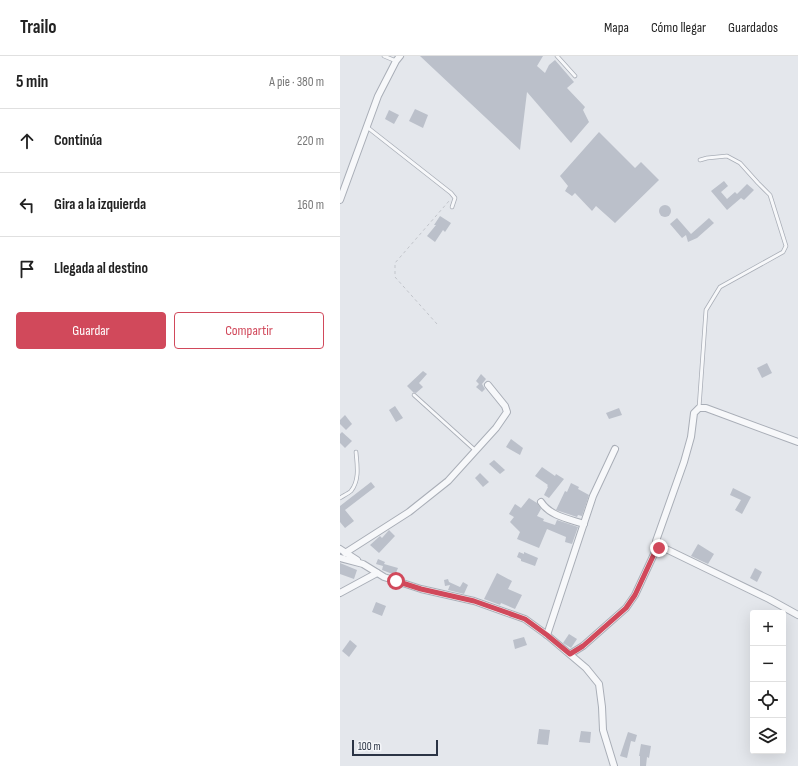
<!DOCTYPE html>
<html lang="es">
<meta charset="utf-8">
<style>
body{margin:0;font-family:"Sofia Sans Condensed",sans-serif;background:#f2f2f2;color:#222}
.controls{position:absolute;right:12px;bottom:12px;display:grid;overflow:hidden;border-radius:4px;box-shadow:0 4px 16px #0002}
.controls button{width:36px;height:36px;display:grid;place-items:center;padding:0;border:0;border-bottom:1px solid #e0e0e0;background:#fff;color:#222;font:20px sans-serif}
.scale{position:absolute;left:12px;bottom:10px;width:86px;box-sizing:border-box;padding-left:4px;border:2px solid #2b3445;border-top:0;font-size:11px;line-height:14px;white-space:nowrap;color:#2b3445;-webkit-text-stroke:3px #f4f6f9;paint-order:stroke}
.stop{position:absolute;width:12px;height:12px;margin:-9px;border:3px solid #d1495b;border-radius:50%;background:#fff}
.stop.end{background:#d1495b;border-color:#fff;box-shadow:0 1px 4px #0008}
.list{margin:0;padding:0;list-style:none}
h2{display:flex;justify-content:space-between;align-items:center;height:52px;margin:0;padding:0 16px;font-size:17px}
h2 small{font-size:13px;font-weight:400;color:#767676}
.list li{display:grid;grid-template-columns:26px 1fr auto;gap:12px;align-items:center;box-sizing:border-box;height:64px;padding:0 16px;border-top:1px solid #e0e0e0}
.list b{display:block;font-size:15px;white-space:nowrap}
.list em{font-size:13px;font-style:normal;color:#767676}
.actions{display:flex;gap:8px;padding:12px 16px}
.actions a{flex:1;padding:9px 0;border:1px solid #d1495b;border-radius:4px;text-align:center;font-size:14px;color:#d1495b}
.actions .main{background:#d1495b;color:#fff}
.icon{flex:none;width:22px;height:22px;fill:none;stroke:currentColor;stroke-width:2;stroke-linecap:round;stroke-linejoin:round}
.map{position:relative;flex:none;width:458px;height:710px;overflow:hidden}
header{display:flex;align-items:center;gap:24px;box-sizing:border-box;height:56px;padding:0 20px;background:#fff;border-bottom:1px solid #e0e0e0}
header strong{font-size:19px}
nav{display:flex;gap:22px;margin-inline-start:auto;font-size:14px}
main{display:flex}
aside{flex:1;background:#fff}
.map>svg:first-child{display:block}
</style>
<header>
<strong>Trailo</strong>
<nav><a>Mapa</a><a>Cómo llegar</a><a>Guardados</a></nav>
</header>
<main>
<aside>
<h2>5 min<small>A pie · 380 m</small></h2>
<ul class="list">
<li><svg class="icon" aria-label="ahead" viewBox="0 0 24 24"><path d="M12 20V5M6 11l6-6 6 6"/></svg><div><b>Continúa</b></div><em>220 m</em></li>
<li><svg class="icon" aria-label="left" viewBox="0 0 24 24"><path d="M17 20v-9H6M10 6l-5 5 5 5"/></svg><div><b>Gira a la izquierda</b></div><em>160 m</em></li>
<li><svg class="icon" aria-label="arrive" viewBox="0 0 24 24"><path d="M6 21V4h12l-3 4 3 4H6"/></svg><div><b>Llegada al destino</b></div></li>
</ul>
<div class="actions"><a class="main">Guardar</a><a>Compartir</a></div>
</aside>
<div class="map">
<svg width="458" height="710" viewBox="0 0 458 710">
<rect width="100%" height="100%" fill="#e4e7ec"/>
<g fill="#bbc0ca">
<path d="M80 0H203L197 10 205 17 209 9 215 4 234 26 227 32 245 51 243 54 249 66 231 87 187 36 180 94Z"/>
<path d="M75 53 88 59 83 72 69 65Z"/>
<path d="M49 54 59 59 54 68 45 63Z"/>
<path d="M259 76 295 112 301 106 319 124 275 167 256 150 252 155 235 137 232 140 225 135 228 130 220 120Z"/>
<path d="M384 125 388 130 381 136 387 143 395 136 397 138 407 128 414 134 404 144 401 142 387 154 371 135Z"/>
<circle cx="325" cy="155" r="6"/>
<path d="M100 160 111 167 105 176 103 174 95 186 87 180 96 169H94Z"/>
<path d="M337 162 351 178 369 162 374 167 357 182 348 186 346 179 342 182 330 168Z"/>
<path d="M427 307 432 317 422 322 417 312Z"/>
<path d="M83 315 87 318 79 327 83 331 76 337 73 336 67 330Z"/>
<path d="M141 318 146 323 142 328 145 333 142 336 136 331 139 328 136 325Z"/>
<path d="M55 350 63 362 56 366 49 354Z"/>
<path d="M279 352 282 359 269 363 266 357Z"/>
<path d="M5 359 12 368 6 374 0 368V364Z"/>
<path d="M2 376 12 385 5 392 0 387V378Z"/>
<path d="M171 383 183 392 180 399 166 391Z"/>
<path d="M154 404 165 414 160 418 149 408Z"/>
<path d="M202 411 215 420 216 418 224 423 209 442 204 439 208 431 207 430 208 429 195 420Z"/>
<path d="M140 417 149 426 143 431 135 422Z"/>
<path d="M31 426 35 431 5 454 14 465 5 472 0 466V450Z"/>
<path d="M231 427 239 431 238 433 249 439 242 460 238 459 237 461 216 454 225 435 227 436Z"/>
<path d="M393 432 411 441 402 458 395 454 401 444 390 439Z"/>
<path d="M189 442 197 447 201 453 197 460 204 463 203 465 215 469 217 464 238 471 232 488 225 486 226 481 207 473 199 492 177 483 180 476 170 466 174 461 169 458 175 448 181 452Z"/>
<path d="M49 474 55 480 39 497 30 489 40 480 42 482Z"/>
<path d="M358 488 374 498 368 508 351 500Z"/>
<path d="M179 496 184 498V496L198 502 195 510 181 505V503L177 501Z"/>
<path d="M38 503 45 506 44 508 58 512 55 519 42 514 43 510 36 508Z"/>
<path d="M0 507 17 514 14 523 0 518Z"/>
<path d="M415 512 422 516 417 526 410 522Z"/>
<path d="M157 517 172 525 168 533 182 539 175 553 161 547 160 549 144 543Z"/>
<path d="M108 523 109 526 120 531 123 526 128 529 124 538 108 534 110 529 105 530 104 524Z"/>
<path d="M36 546 46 550 42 560 32 556Z"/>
<path d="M229 578 237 583 231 592 223 587Z"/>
<path d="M184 581 187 589 175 593 173 584Z"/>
<path d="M10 584 17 590 9 601 2 595Z"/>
<path d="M199 673 210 674 208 689 197 688Z"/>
<path d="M241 675 251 676 250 687 239 686Z"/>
<path d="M288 676 297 679 295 686 291 685 287 702 280 700Z"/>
<path d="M301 688 311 690 309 702 307 701 306 710H300V700H299Z"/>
</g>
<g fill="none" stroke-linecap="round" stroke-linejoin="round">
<defs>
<g id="lane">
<path d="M44 0 56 5"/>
<path d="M217 0 235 20"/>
<path d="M27 71 111 137 115 142 112 151"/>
<path d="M74 339 136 395"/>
<path d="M359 352 366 254 380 231 443 196 446 190 430 139 418 127 400 107 387 100 367 102 360 104"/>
<path d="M0 442C3 440 9 437 11 435 20 424 17 408 16 396"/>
</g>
<g id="street">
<path d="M0 144 38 40 56 5 60 0"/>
<path d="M201 446C210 460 229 463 244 468"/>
<path d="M0 493 17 504"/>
<path d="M315 496 316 485 344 406 351 381 354 357 359 352H366L458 386"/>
<path d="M5 497 69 456 108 425 156 372 167 356 165 350 148 329"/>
<path d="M0 502 23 508 44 521 81 533 134 545 185 563 207 579 246 612 259 628 262 651 263 674 274 710"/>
<path d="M0 537 37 517"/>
<path d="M207 579 253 440 275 393"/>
<path d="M230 598 243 590 286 552 295 539 315 496 319 492H324L429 543 458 559"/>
</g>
</defs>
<use href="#lane" stroke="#a9aeb7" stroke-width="4.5"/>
<use href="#street" stroke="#a9aeb7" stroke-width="8"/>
<path stroke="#c2c5cb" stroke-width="1" stroke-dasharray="3 3" stroke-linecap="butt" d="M97 268 55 221V207L109 145"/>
<use href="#lane" stroke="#f7f8fa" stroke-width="3"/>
<use href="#street" stroke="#f7f8fa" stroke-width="6"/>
</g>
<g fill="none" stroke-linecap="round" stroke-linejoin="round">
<path stroke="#d1495b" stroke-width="5" d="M56 525 81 533 134 545 185 563 207 579 230 598 243 590 286 552 295 539 315 496 319 492"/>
</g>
</svg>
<div class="controls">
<button>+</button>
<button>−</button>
<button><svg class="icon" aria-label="locate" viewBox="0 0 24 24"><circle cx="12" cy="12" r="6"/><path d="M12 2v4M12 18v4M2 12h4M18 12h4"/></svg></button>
<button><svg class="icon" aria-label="layers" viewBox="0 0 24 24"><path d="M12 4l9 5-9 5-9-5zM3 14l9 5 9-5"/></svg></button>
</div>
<div class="scale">100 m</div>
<div class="stop" style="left:56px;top:525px"></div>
<div class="stop end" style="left:319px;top:492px"></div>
</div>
</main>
